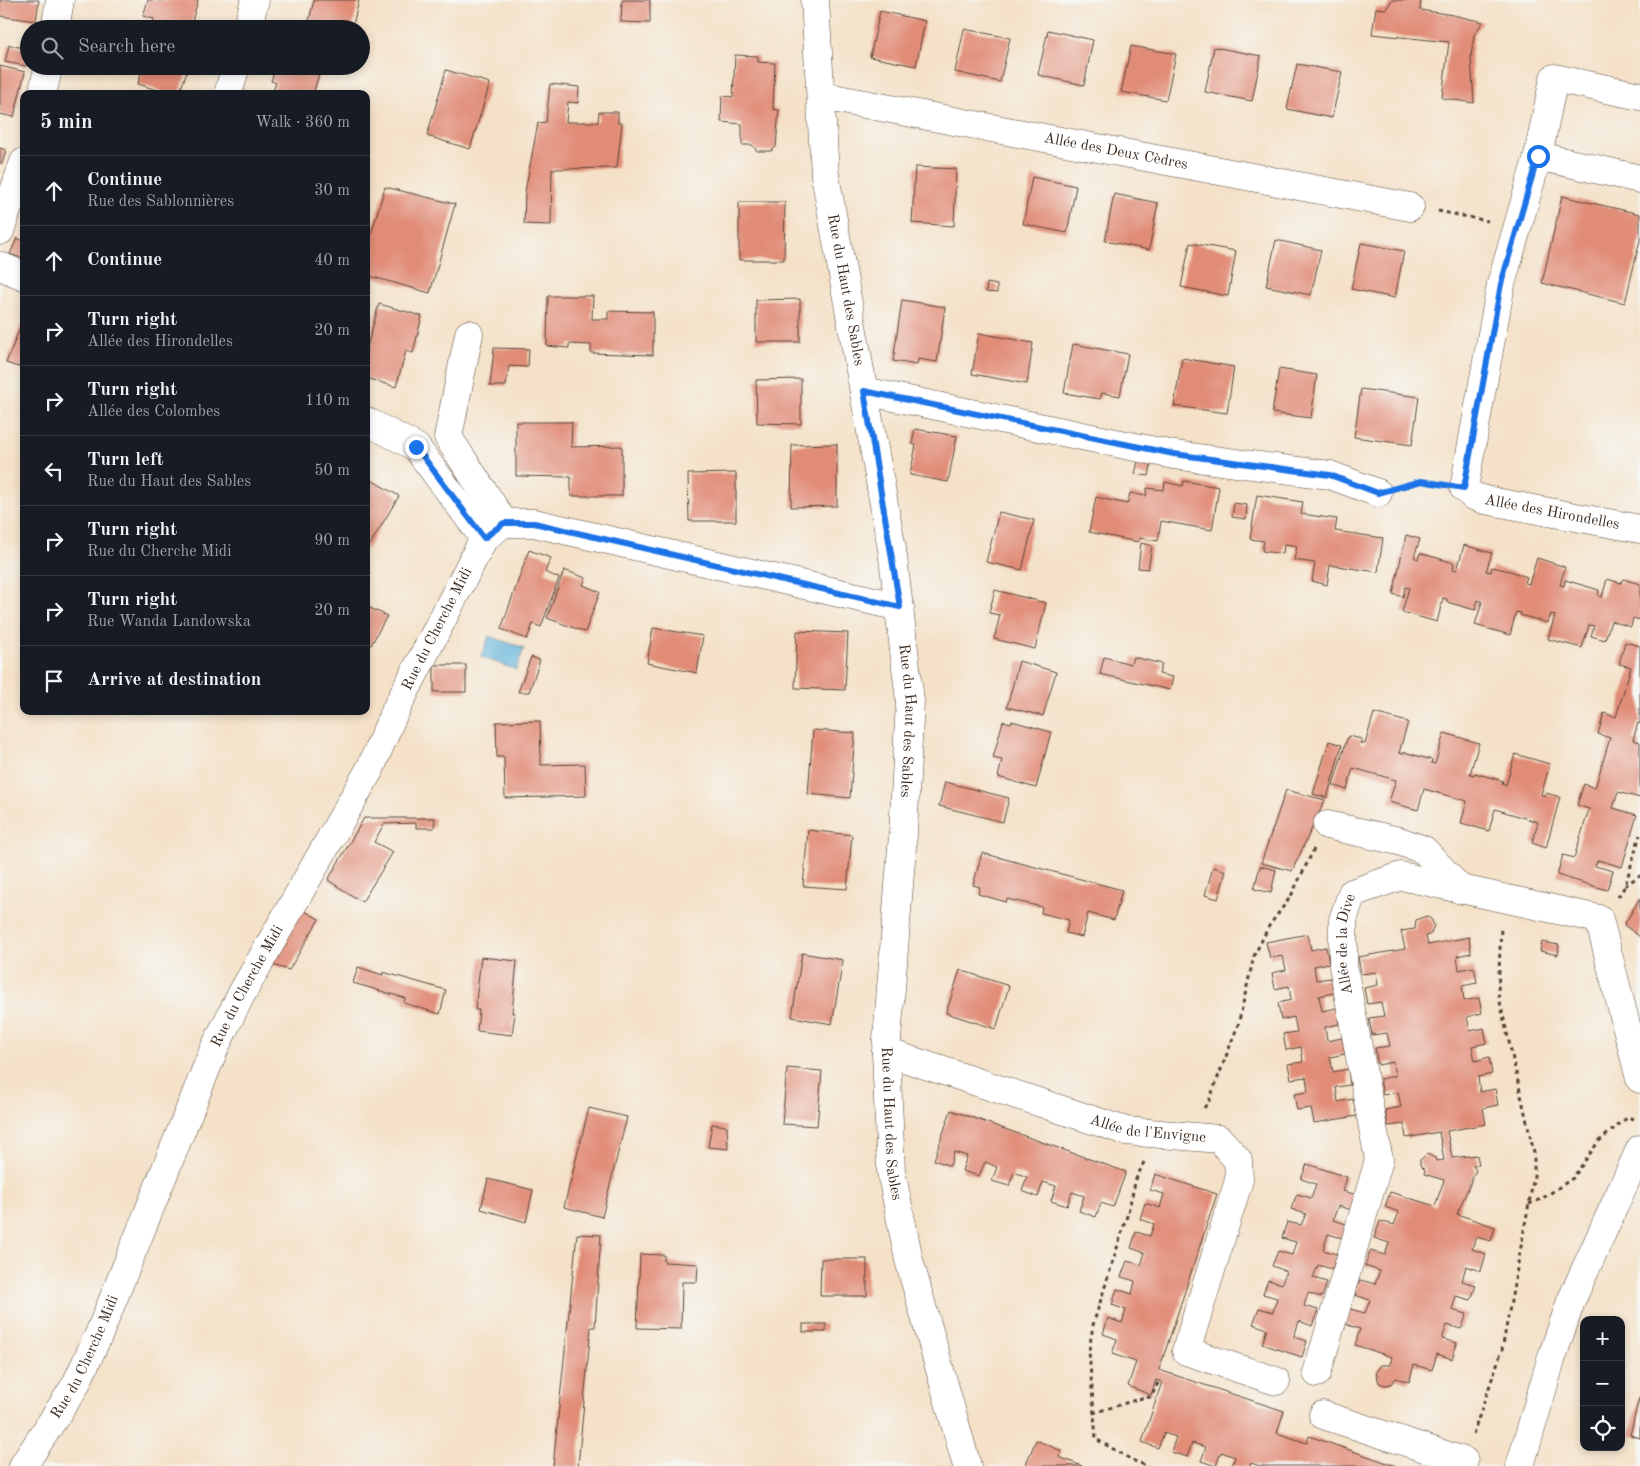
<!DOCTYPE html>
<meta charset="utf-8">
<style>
body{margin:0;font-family:"Old Standard TT",serif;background:#20242c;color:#f1f3f6}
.controls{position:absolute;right:15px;bottom:15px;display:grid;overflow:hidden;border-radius:10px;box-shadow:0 2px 8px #0003}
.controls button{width:45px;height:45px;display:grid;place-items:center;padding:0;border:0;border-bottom:1px solid #363941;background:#171b24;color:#f1f3f6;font:25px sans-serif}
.stop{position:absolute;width:15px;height:15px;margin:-11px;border:4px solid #1a73e8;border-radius:50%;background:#fff}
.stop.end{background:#1a73e8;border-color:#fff;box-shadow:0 1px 5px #0008}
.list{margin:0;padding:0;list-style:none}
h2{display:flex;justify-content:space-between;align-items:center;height:65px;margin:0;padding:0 20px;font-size:21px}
h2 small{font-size:16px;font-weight:400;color:#9ea1a6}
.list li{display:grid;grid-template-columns:32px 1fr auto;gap:15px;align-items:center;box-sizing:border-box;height:70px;padding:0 20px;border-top:1px solid #363941}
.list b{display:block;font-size:19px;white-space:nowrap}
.list p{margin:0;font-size:16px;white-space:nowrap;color:#9ea1a6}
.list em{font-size:16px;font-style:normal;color:#9ea1a6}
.icon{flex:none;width:28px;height:28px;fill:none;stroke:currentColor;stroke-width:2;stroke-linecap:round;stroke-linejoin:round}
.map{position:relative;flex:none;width:1640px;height:1466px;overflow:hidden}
.search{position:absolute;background:#171b24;box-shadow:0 2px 8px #0003;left:20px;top:20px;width:350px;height:55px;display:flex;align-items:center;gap:12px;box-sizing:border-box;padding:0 18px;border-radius:28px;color:#9ea1a6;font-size:19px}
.panel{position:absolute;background:#171b24;box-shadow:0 2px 8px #0003;left:20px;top:90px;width:350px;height:625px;border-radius:10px}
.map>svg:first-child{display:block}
</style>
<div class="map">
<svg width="1640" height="1466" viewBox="0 0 1640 1466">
<rect width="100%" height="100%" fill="#f6f6f2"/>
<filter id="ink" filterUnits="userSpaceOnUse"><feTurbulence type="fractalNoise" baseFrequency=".02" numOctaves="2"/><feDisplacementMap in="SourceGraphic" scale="10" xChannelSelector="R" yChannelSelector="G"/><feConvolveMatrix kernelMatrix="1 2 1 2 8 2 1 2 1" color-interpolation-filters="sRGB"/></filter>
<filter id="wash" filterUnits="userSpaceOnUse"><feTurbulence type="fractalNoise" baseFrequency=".0096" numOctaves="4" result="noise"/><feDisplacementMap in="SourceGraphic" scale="20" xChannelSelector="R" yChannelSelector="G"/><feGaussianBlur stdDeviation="1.12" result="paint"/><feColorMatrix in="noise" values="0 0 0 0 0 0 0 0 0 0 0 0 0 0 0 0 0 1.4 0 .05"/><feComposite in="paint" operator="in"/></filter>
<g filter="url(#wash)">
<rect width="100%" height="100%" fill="#f4e1c7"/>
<path fill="#5bb0d7" stroke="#4b6d7a" d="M489 636 524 648 516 670 481 657Z"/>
<g id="blocks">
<g fill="#e18c77">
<path d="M0 0H39L36 21 0 16Z"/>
<path d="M148 0H198L190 29H151L154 19 143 16Z"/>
<path d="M314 0H359L352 29H307Z"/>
<path d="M622 0H650V23L621 22Z"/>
<path d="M1392 0H1421L1420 10 1453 15 1483 22 1474 35 1471 57 1474 103 1442 98 1449 42 1372 34 1376 8 1386 9Z"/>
<path d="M880 11 925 21 916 66 870 57Z"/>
<path d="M964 29 1010 38 1000 82 955 72Z"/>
<path d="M1048 30 1093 40 1084 85 1038 75Z"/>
<path d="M9 45 29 49 26 66 5 62Z"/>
<path d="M1131 46 1176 54 1166 100 1121 92Z"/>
<path d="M1214 47 1261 56 1252 101 1205 92Z"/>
<path d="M735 55 758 56V62L775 63 773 109 779 110 776 147 771 151H757L752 145H742V124L721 122 722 96 733 97Z"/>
<path d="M1297 64 1342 72 1332 118 1287 109Z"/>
<path d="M0 66 25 72 14 117 0 114Z"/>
<path d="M143 66H189L179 94H170L138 84Z"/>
<path d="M276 66H301L320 71 313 94H272L276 83 271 81Z"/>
<path d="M446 70 490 83 470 149 427 136Z"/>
<path d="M550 84 579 87 578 103 568 102 566 122H598L599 112H618V123H622L617 168 552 169 551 225 524 224 525 192 538 123 546 122Z"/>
<path d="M0 148 6 150 2 164 0 163Z"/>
<path d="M915 167 956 169 954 226 912 223Z"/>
<path d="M1032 177 1076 186 1067 233 1023 224Z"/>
<path d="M385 187 455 204 430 293 366 275V251Z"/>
<path d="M1114 194 1158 203 1149 250 1105 241Z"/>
<path d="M1562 196 1640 214V240L1625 303 1542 283Z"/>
<path d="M739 202H785L784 260H739Z"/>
<path d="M17 238 24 241V259L10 254Z"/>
<path d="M1276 240 1321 250 1311 295 1266 286Z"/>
<path d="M1190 243 1236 251 1228 296 1181 287Z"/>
<path d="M1361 243 1404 251 1395 298 1351 289Z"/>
<path d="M987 283 997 285V293L986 292Z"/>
<path d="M548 296H593L592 319H608V311L653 312V355L591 353V345L569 344V348L547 346Z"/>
<path d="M800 299V342H756V300Z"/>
<path d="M902 300 945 307 937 362 918 359 917 365 893 361Z"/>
<path d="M379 304 422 316 413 353 406 351 396 387 366 378V351Z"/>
<path d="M21 325 24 326V369L6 363Z"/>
<path d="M979 333 1033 343 1027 384 972 374Z"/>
<path d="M1073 344 1128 354 1120 396 1102 393 1100 399 1064 393Z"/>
<path d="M494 348 529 349 528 367 509 366 506 386H490Z"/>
<path d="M1182 358 1234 367 1227 413 1174 406Z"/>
<path d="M1279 369 1317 375 1311 418 1272 413Z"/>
<path d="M801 379V424L757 423 756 380Z"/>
<path d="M1361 389 1419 397 1412 445 1354 437Z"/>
<path d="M516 422H572L571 447 622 446V496H571V477L516 476Z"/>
<path d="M915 429 957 436 948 482 910 475 916 445 912 444Z"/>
<path d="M837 444V506L791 507 792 445Z"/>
<path d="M1139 457 1152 460 1149 476 1135 474Z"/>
<path d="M736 473V521H689L688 474Z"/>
<path d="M366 477 399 496 366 551Z"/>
<path d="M1184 481 1219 487 1212 530 1161 521 1158 541 1139 538 1138 542 1089 532 1096 497 1127 504 1130 493 1146 496 1147 488 1164 490 1165 482 1183 486Z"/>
<path d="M1257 495 1303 502 1301 514 1337 519 1335 531 1383 538 1378 572 1330 565 1327 585 1312 581 1315 563 1294 560 1297 546 1284 544 1283 554 1262 551 1264 541 1250 539Z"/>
<path d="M1234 503 1247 505 1246 519 1232 517Z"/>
<path d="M999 512 1034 520 1022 570 986 562Z"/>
<path d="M1406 535 1420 539 1414 557 1418 559 1420 553 1454 563 1453 569 1457 570 1464 545 1492 553 1486 571 1491 572 1492 567 1510 571 1527 577 1525 583 1529 584 1537 558 1565 567 1560 585 1564 586 1565 580 1599 590 1598 596 1602 597 1607 579 1621 583 1623 579 1640 584V620L1633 618 1631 627 1611 621 1605 640 1591 636 1594 626 1589 625 1582 648 1548 639 1555 615 1551 614 1548 623 1520 615 1521 613 1516 612 1510 635 1475 625 1482 602 1478 600 1475 610 1447 602V599L1443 598 1437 622 1402 612 1409 588 1405 587 1403 597 1393 594Z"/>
<path d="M1141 543 1152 546 1148 569 1138 568Z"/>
<path d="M529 550 551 558 545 572 559 578 541 627 533 624 527 639 501 629Z"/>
<path d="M564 570 586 578 583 585 600 592 585 632 547 618Z"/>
<path d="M995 590 1046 603 1035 649 994 639 1000 615 989 613Z"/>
<path d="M366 606 387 616 371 645 366 642Z"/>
<path d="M653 628 703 636 697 673 647 663Z"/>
<path d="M797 631 848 633 845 690 795 688Z"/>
<path d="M1625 642 1640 646V724L1638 723 1633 740 1640 742V798L1618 792 1613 808 1637 815 1622 867 1598 860 1595 866 1613 871 1607 890 1557 875 1563 855 1574 858 1589 809 1577 805 1584 784 1595 788 1610 738 1598 734 1604 713 1616 717 1631 667 1619 664Z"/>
<path d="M531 657 540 660 529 692H518Z"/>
<path d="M1104 657 1131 664 1133 657 1162 664 1159 674 1173 677 1170 690 1100 674Z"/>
<path d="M1019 661 1056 672 1043 716 1007 707Z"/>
<rect x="434" y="665" width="32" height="27"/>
<path d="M1374 713 1408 722 1399 753 1403 754 1404 752 1432 760 1431 763 1435 764 1444 733 1479 743 1470 774 1474 775 1475 773 1503 781 1502 783 1506 785 1515 754 1550 764 1541 795 1545 796 1546 793 1560 797 1546 848 1532 843 1538 822 1495 809 1489 831 1461 823 1467 801 1424 789 1418 810 1389 802 1396 780 1353 768 1347 790 1333 785 1348 736 1362 739 1360 743 1365 744Z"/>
<path d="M540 721 541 765 585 764 586 796 505 798 504 757H497L496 722Z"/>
<path d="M1003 721 1011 723 1012 721 1051 732 1036 788 998 777 1002 760 993 758Z"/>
<path d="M813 730 855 733 850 798 808 794Z"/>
<path d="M1329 741 1342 745 1327 798 1313 794Z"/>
<path d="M945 782 1009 798 1003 822 939 806Z"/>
<path d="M1286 790 1325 800 1292 871 1261 863Z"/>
<path d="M364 818H435L434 828H416V823L384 824 374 842 393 852 362 902 328 880Z"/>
<path d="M808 830 852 835 847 889 803 886Z"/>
<path d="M982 853 1122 890 1114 920 1088 913 1082 937 1066 933 1069 920 1041 913 1042 907 1007 899 1006 902 978 894 980 887 973 885Z"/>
<path d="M1260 866 1276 870 1271 893 1254 889Z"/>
<path d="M1213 867 1226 871 1218 899 1205 895Z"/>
<path d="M1640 898V937L1624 925Z"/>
<path d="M301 909 319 919 289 970 269 964Z"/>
<path d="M1426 916 1431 919 1434 925 1431 934 1426 936 1428 945 1469 937 1471 953 1457 956 1459 970 1474 967 1477 983 1462 986 1464 1001 1479 998 1482 1013 1467 1017 1470 1031 1484 1028 1487 1043 1472 1046 1475 1061 1489 1057 1492 1074 1478 1077 1480 1092 1495 1089 1498 1105 1483 1108 1486 1124 1447 1131 1452 1158 1477 1155 1479 1165 1473 1166 1476 1170 1457 1214 1495 1227 1491 1241 1476 1237 1472 1249 1486 1254 1481 1271 1466 1266 1462 1281 1476 1285 1471 1300 1456 1296 1452 1310 1467 1314 1461 1329 1447 1325 1442 1339 1457 1343 1452 1359 1437 1354 1432 1370 1414 1365 1409 1382 1396 1378 1391 1384 1385 1385 1379 1383 1376 1372 1381 1365H1390L1392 1357 1355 1345 1360 1329 1345 1324 1350 1309 1365 1313 1370 1300 1355 1295 1360 1280 1375 1284 1380 1271 1365 1266 1370 1251 1385 1255 1389 1243 1374 1238 1380 1221 1394 1225 1399 1212 1385 1207 1390 1192 1435 1206 1444 1180 1424 1174 1425 1170 1420 1165V1160L1427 1154 1435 1158 1436 1161 1444 1160 1439 1132 1406 1138 1404 1124 1388 1126 1385 1110 1401 1107 1398 1092 1383 1095 1380 1079 1395 1076 1393 1062 1378 1065 1375 1048 1390 1046 1387 1033 1372 1035 1369 1018 1384 1016 1381 1002 1367 1004 1364 988 1378 985 1376 972 1361 974 1358 957 1405 949 1401 931 1415 929 1416 920Z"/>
<path d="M1308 934 1311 950 1326 947 1329 963 1314 966 1316 980 1331 978 1334 993 1319 996 1322 1011 1337 1008 1339 1024 1325 1027 1327 1041 1342 1038 1345 1054 1330 1057 1333 1072 1348 1069 1350 1085 1336 1087 1338 1102 1353 1099 1357 1116 1314 1123 1311 1108 1297 1110 1294 1094 1308 1092 1306 1077 1291 1079 1288 1064 1303 1062 1301 1047 1286 1050 1283 1034 1297 1032 1294 1017 1281 1020 1278 1003 1291 1000 1289 986 1275 989 1272 973 1286 970 1283 956 1270 958 1266 942Z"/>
<path d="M1542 942 1559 945 1558 955 1540 951Z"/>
<path d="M802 953 843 960 832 1024 792 1017Z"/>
<path d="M481 957 517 961 512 1013H515L512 1035 477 1031 479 1010H475Z"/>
<path d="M358 967 383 975V972L446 990 440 1014 404 1003 405 998 353 983Z"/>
<path d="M960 970 1009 986 996 1029 946 1013Z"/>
<path d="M787 1068 822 1071 817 1126 782 1124Z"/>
<path d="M589 1108 627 1117 602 1217 564 1207Z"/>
<path d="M951 1110 1126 1172 1113 1207 1101 1203 1096 1217 1079 1211 1084 1196 1072 1192 1067 1206 1051 1201 1056 1186 1043 1182 1038 1197 1022 1191 1027 1177 1014 1172 1009 1186 992 1181 997 1167 985 1162 979 1176 962 1171 967 1156 954 1152 950 1166 934 1160Z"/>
<path d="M712 1124 727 1126 728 1149 708 1147Z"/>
<path d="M1307 1164 1347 1177 1343 1191 1357 1195 1352 1210 1338 1206 1333 1220 1346 1224 1342 1238 1328 1234 1323 1250 1337 1254 1332 1269 1318 1265 1313 1278 1327 1282 1322 1297 1308 1293 1304 1306 1318 1310 1312 1326 1299 1321 1294 1337 1307 1341 1302 1357 1262 1344 1267 1329 1253 1324 1259 1308 1273 1312 1277 1298 1263 1294 1268 1280 1282 1284 1286 1271 1272 1266 1278 1251 1292 1255 1296 1242 1282 1238 1287 1222 1301 1225 1306 1214 1291 1209 1297 1194 1311 1198 1316 1184 1301 1179Z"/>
<path d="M1155 1174 1217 1194 1159 1370 1284 1411 1277 1433 1307 1443 1309 1436 1396 1466H1260L1251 1463 1250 1466H1232L1235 1457 1221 1452 1216 1466 1201 1461 1206 1447 1192 1443 1187 1457 1171 1452 1176 1437 1164 1433 1158 1448 1142 1442 1162 1382 1156 1380 1151 1395 1128 1386 1136 1362 1112 1354 1117 1339 1103 1334 1108 1318 1122 1323 1126 1310 1112 1305 1117 1289 1132 1294 1135 1281 1121 1277 1127 1261 1141 1265 1145 1253 1131 1248 1136 1232 1150 1236 1154 1224 1140 1219 1145 1203 1160 1208 1164 1194 1150 1190Z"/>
<path d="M488 1179 533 1190 526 1222 481 1209Z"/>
<path d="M577 1234 601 1235 595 1327H591L578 1466H553Z"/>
<path d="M640 1254 664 1255V1262L698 1264 697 1282H682L681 1329 637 1328Z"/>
<path d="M821 1259H867V1296H820Z"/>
<rect x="803" y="1324" width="23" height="8"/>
<path d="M1639 1398H1640V1438L1630 1435Z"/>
<path d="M1036 1440 1062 1451 1059 1457 1082 1466H1025Z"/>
</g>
</g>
</g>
<g filter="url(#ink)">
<use href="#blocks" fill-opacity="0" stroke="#574537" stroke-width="1"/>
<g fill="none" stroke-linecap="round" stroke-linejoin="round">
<defs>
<g id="minor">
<path id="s1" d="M815 0 825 175 892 549 910 701 903 834 886 1052 891 1171 909 1260 967 1466"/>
<path d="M55 29 60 0"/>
<path d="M247 29 255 0"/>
<path d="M42 94 49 66"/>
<path d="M228 94 236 66"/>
<path id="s2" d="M822 96 1410 207"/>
<path d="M1538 156 1554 78 1640 96"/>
<path id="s3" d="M1640 179 1538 156 1501 284 1464 488 1473 496 1485 500 1640 529"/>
<path d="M0 231 24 162"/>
<path d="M0 266 24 276"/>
<path d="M469 334 448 437 504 523"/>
<path d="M864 391 1174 455 1330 475 1378 493"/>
<path d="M366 421 416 447 484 538"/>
<path d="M1327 825 1399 841 1424 850 1461 890"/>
<path id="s4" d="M886 1052 1126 1131 1219 1139 1238 1160 1239 1180 1186 1351 1276 1381"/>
<path id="s5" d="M1317 1373 1379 1160 1343 966V920L1352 893 1401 876 1599 919 1640 1079"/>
<path d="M1323 1415 1464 1461 1462 1466"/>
<path id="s6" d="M23 1466 75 1386 99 1334 215 1047 242 993 370 769 393 715 484 538 504 523H534L900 607"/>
<path d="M1520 1466 1551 1360 1571 1301 1640 1149"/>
</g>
</defs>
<use href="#minor" stroke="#574537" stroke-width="29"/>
<g stroke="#574537" stroke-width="3" stroke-dasharray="4 4" stroke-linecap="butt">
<path d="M1438 211 1488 221"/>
<path d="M1406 486 1421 481 1436 484"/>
<path d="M1625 886 1640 875"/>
<path d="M1618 897 1625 886 1640 835"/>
<path d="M1204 1108 1209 1101 1238 1025 1254 956 1269 926 1291 896 1314 849"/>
<path d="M1144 1162 1136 1179 1127 1216 1093 1325 1089 1351 1096 1439 1134 1461 1148 1466"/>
<path d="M1529 1204 1543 1198 1573 1178 1598 1142 1628 1117 1633 1119"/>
<path d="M1093 1413 1142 1398 1151 1397 1159 1381"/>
<path d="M1473 1434 1502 1350 1534 1176V1153L1498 993 1501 927"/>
</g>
<use href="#minor" stroke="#fff" stroke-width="28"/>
</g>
</g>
<g fill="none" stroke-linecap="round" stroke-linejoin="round" filter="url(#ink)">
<path stroke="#1a73e8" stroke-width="6" d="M416 447 484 538 504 523H534L900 607 864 391 1174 454 1330 475 1378 493 1421 481 1464 488 1501 284 1538 156"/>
</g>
<g text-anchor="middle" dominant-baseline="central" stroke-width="4" stroke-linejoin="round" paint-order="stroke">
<g font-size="15" fill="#3b2a1e" stroke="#f6f6f2">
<text stroke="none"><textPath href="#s2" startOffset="299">Allée des Deux Cèdres</textPath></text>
<text stroke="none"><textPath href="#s1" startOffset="292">Rue du Haut des Sables</textPath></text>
<text stroke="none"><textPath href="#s3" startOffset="538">Allée des Hirondelles</textPath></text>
<text stroke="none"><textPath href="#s6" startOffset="936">Rue du Cherche Midi</textPath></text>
<text stroke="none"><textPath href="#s1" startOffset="728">Rue du Haut des Sables</textPath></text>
<text stroke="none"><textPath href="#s5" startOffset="441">Allée de la Dive</textPath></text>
<text stroke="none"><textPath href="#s6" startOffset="531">Rue du Cherche Midi</textPath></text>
<text stroke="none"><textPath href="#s1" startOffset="1132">Rue du Haut des Sables</textPath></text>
<text stroke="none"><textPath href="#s4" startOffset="274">Allée de l'Envigne</textPath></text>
<text stroke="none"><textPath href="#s6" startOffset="126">Rue du Cherche Midi</textPath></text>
</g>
</g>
</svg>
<div class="controls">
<button>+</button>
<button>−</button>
<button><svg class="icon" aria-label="locate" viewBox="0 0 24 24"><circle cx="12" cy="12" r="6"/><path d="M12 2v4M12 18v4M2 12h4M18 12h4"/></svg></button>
</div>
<div class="stop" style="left:1538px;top:156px"></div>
<div class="stop end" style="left:416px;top:447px"></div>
<div class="search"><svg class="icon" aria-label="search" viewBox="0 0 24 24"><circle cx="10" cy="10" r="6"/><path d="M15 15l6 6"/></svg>Search here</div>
<section class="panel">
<h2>5 min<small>Walk · 360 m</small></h2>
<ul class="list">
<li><svg class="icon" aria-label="ahead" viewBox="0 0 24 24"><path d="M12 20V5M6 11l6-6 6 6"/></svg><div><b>Continue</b><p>Rue des Sablonnières</p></div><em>30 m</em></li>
<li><svg class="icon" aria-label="ahead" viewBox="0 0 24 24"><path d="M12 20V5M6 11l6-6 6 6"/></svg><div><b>Continue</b></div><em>40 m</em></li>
<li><svg class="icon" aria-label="right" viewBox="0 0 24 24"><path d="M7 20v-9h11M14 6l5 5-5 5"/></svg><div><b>Turn right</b><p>Allée des Hirondelles</p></div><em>20 m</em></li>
<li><svg class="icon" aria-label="right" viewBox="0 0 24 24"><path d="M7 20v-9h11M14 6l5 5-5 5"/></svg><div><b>Turn right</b><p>Allée des Colombes</p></div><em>110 m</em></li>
<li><svg class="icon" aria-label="left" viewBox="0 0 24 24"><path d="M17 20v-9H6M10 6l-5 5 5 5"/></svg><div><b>Turn left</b><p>Rue du Haut des Sables</p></div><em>50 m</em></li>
<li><svg class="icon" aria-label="right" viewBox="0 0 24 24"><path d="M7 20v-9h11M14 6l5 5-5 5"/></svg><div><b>Turn right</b><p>Rue du Cherche Midi</p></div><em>90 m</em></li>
<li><svg class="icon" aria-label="right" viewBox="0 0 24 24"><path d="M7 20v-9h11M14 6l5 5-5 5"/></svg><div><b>Turn right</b><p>Rue Wanda Landowska</p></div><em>20 m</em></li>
<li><svg class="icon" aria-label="arrive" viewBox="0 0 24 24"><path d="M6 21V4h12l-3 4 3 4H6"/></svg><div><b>Arrive at destination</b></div></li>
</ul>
</section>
</div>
